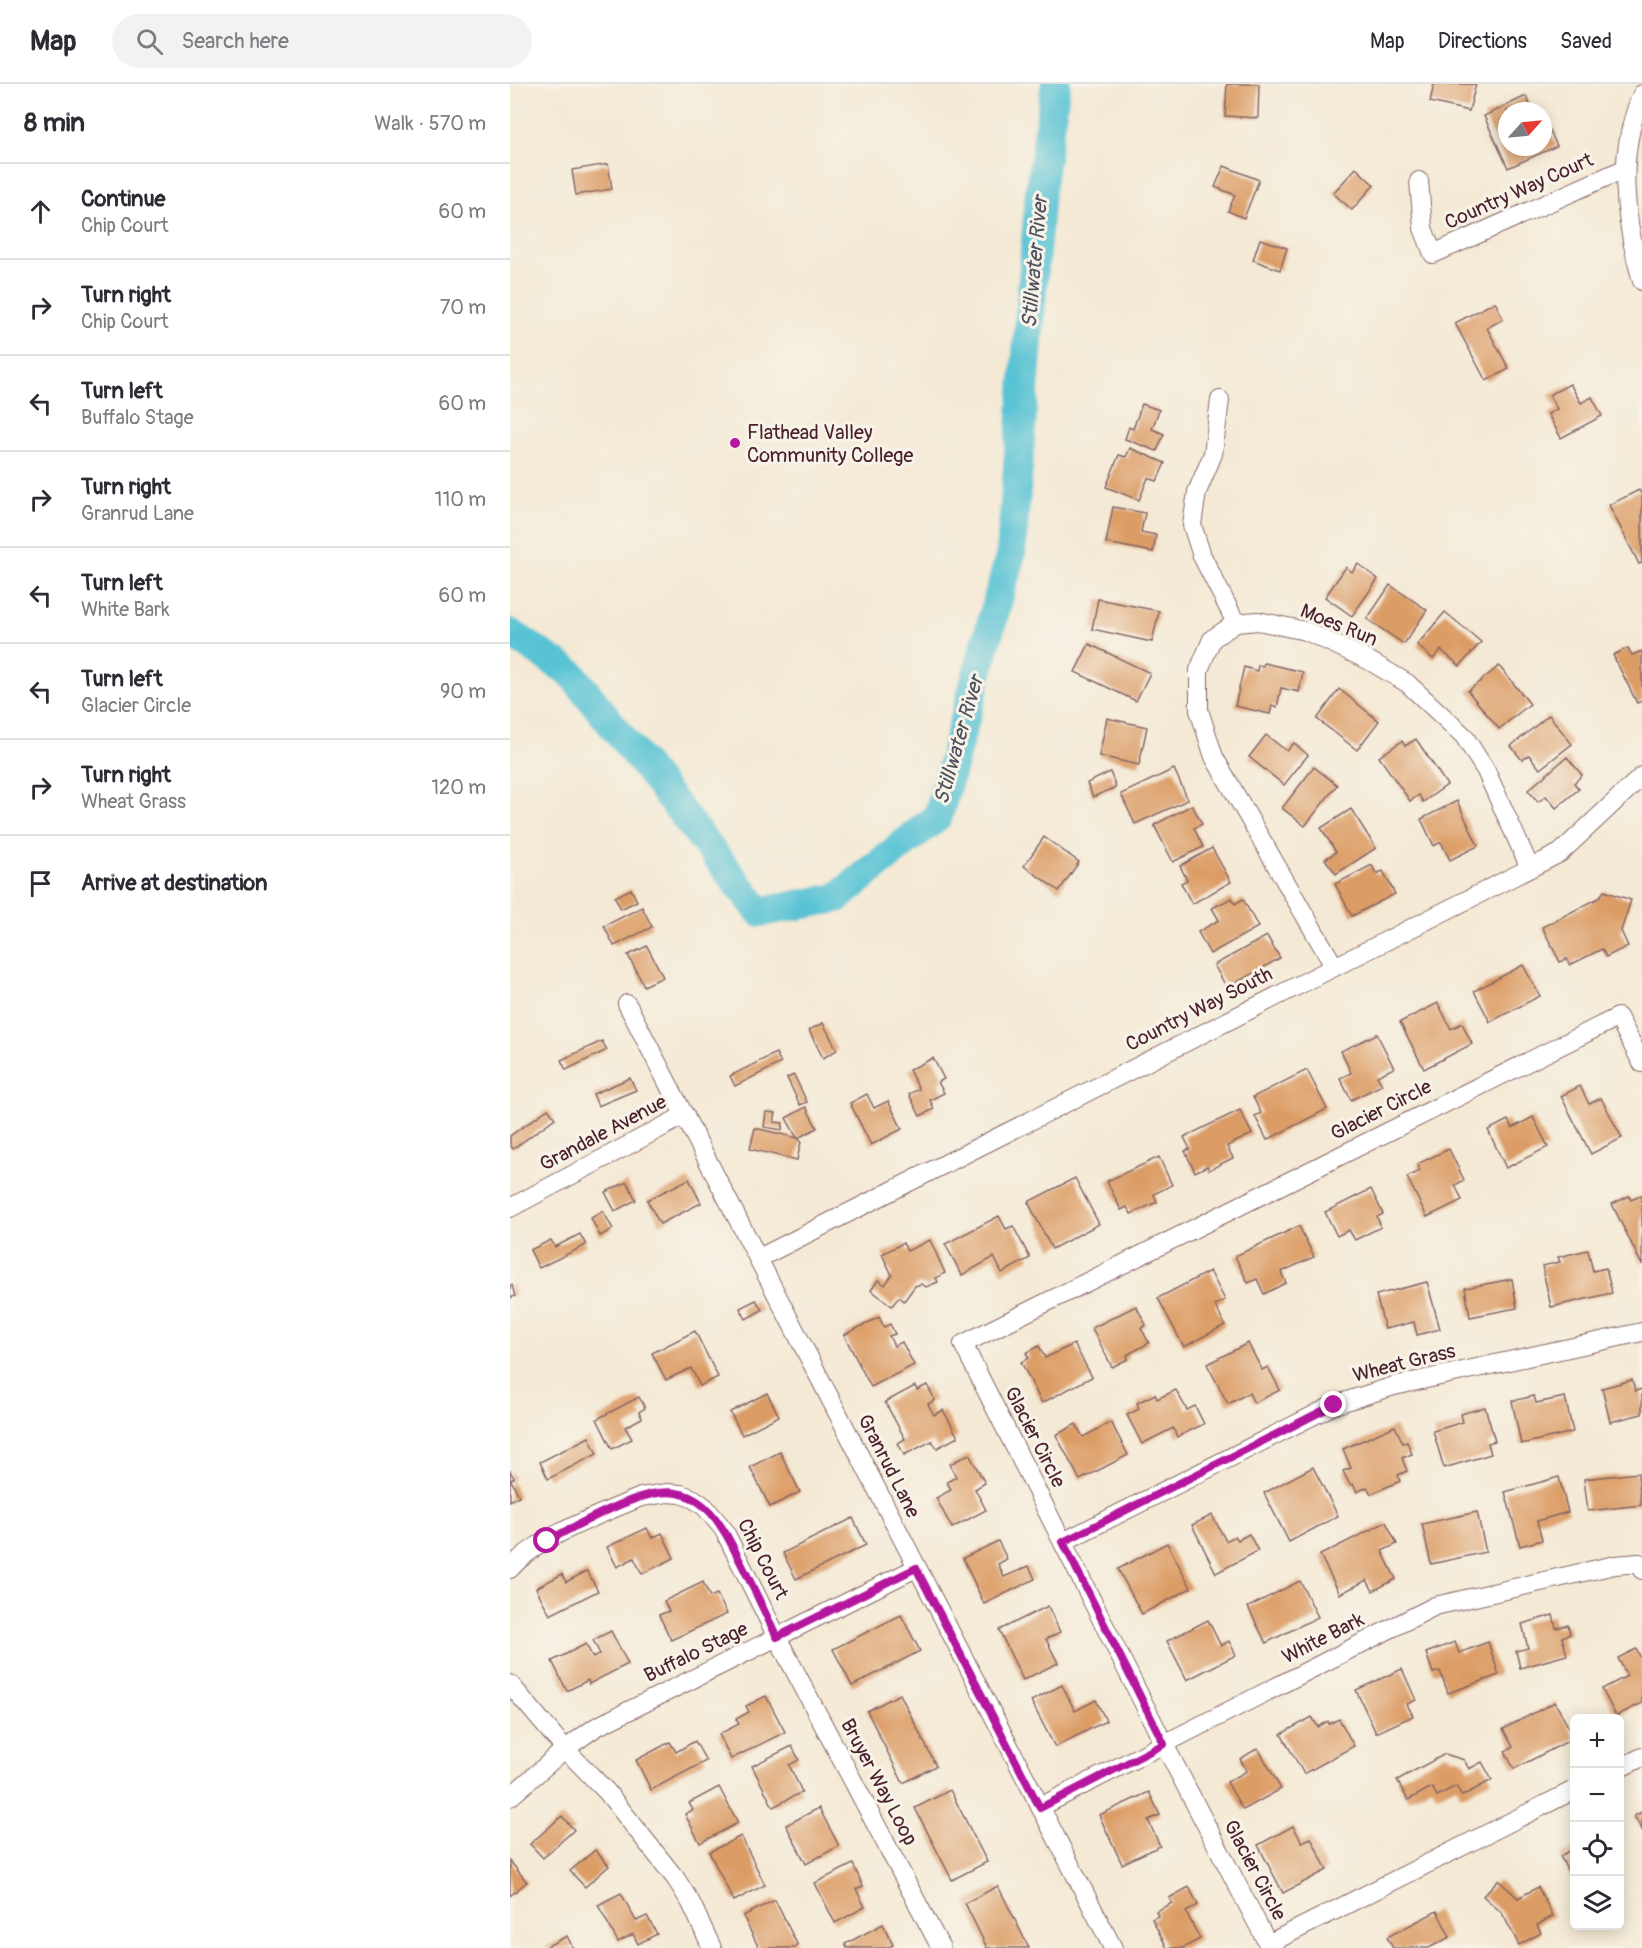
<!DOCTYPE html>
<meta charset="utf-8">
<style>
body{margin:0;font-family:Pangolin,sans-serif;background:#f2f2f3;color:#2b2b33}
.controls{position:absolute;right:18px;bottom:18px;display:grid;overflow:hidden;border-radius:9px;box-shadow:0 3px 15px #0003}
.controls button{width:54px;height:54px;display:grid;place-items:center;padding:0;border:0;border-bottom:2px solid #e1e1e2;background:#fff;color:#2b2b33;font:30px sans-serif}
.compass{position:absolute;left:988px;top:18px;width:54px;height:54px;border-radius:50%;background:#fff;box-shadow:0 3px 15px #0003;rotate:63deg}
.stop{position:absolute;width:18px;height:18px;margin:-14px;border:4px solid #b5179e;border-radius:50%;background:#fff}
.stop.end{background:#b5179e;border-color:#fff;box-shadow:0 2px 6px #0008}
.list{margin:0;padding:0;list-style:none}
h2{display:flex;justify-content:space-between;align-items:center;height:78px;margin:0;padding:0 24px;font-size:26px}
h2 small{font-size:20px;font-weight:400;color:#7c7c81}
.list li{display:grid;grid-template-columns:39px 1fr auto;gap:18px;align-items:center;box-sizing:border-box;height:96px;padding:0 24px;border-top:2px solid #e1e1e2}
.list b{display:block;font-size:22px;white-space:nowrap}
.list p{margin:0;font-size:20px;white-space:nowrap;color:#7c7c81}
.list em{font-size:20px;font-style:normal;color:#7c7c81}
.icon{flex:none;width:33px;height:33px;fill:none;stroke:currentColor;stroke-width:2;stroke-linecap:round;stroke-linejoin:round}
.map{position:relative;flex:none;width:1132px;height:1864px;overflow:hidden}
header{display:flex;align-items:center;gap:36px;box-sizing:border-box;height:84px;padding:0 30px;background:#fff;border-bottom:2px solid #e1e1e2}
header strong{font-size:28px}
nav{display:flex;gap:33px;margin-inline-start:auto;font-size:21px}
.search{width:420px;height:54px;background:#f2f2f3;display:flex;align-items:center;gap:15px;box-sizing:border-box;padding:0 21px;border-radius:33px;color:#7c7c81;font-size:22px}
main{display:flex}
aside{flex:1;background:#fff}
.map>svg:first-child{display:block}
</style>
<header>
<strong>Map</strong>
<div class="search"><svg class="icon" aria-label="search" viewBox="0 0 24 24"><circle cx="10" cy="10" r="6"/><path d="M15 15l6 6"/></svg>Search here</div>
<nav><a>Map</a><a>Directions</a><a>Saved</a></nav>
</header>
<main>
<aside>
<h2>8 min<small>Walk · 570 m</small></h2>
<ul class="list">
<li><svg class="icon" aria-label="ahead" viewBox="0 0 24 24"><path d="M12 20V5M6 11l6-6 6 6"/></svg><div><b>Continue</b><p>Chip Court</p></div><em>60 m</em></li>
<li><svg class="icon" aria-label="right" viewBox="0 0 24 24"><path d="M7 20v-9h11M14 6l5 5-5 5"/></svg><div><b>Turn right</b><p>Chip Court</p></div><em>70 m</em></li>
<li><svg class="icon" aria-label="left" viewBox="0 0 24 24"><path d="M17 20v-9H6M10 6l-5 5 5 5"/></svg><div><b>Turn left</b><p>Buffalo Stage</p></div><em>60 m</em></li>
<li><svg class="icon" aria-label="right" viewBox="0 0 24 24"><path d="M7 20v-9h11M14 6l5 5-5 5"/></svg><div><b>Turn right</b><p>Granrud Lane</p></div><em>110 m</em></li>
<li><svg class="icon" aria-label="left" viewBox="0 0 24 24"><path d="M17 20v-9H6M10 6l-5 5 5 5"/></svg><div><b>Turn left</b><p>White Bark</p></div><em>60 m</em></li>
<li><svg class="icon" aria-label="left" viewBox="0 0 24 24"><path d="M17 20v-9H6M10 6l-5 5 5 5"/></svg><div><b>Turn left</b><p>Glacier Circle</p></div><em>90 m</em></li>
<li><svg class="icon" aria-label="right" viewBox="0 0 24 24"><path d="M7 20v-9h11M14 6l5 5-5 5"/></svg><div><b>Turn right</b><p>Wheat Grass</p></div><em>120 m</em></li>
<li><svg class="icon" aria-label="arrive" viewBox="0 0 24 24"><path d="M6 21V4h12l-3 4 3 4H6"/></svg><div><b>Arrive at destination</b></div></li>
</ul>
</aside>
<div class="map">
<svg width="1132" height="1864" viewBox="0 0 1132 1864">
<rect width="100%" height="100%" fill="#f7f3e8"/>
<filter id="ink" filterUnits="userSpaceOnUse"><feTurbulence type="fractalNoise" baseFrequency=".0167" numOctaves="2"/><feDisplacementMap in="SourceGraphic" scale="12" xChannelSelector="R" yChannelSelector="G"/><feConvolveMatrix kernelMatrix="1 2 1 2 8 2 1 2 1" color-interpolation-filters="sRGB"/></filter>
<filter id="wash" filterUnits="userSpaceOnUse"><feTurbulence type="fractalNoise" baseFrequency=".008" numOctaves="4" result="noise"/><feDisplacementMap in="SourceGraphic" scale="24" xChannelSelector="R" yChannelSelector="G"/><feGaussianBlur stdDeviation="1.35" result="paint"/><feColorMatrix in="noise" values="0 0 0 0 0 0 0 0 0 0 0 0 0 0 0 0 0 1.4 0 .05"/><feComposite in="paint" operator="in"/></filter>
<g filter="url(#wash)">
<rect width="100%" height="100%" fill="#f4e9d4"/>
<g fill="none" stroke-linecap="round" stroke-linejoin="round">
<path stroke="#59c3d4" stroke-width="30" d="M0 549 61 589 250 828 327 814 428 732 501 469 530 107 546 0"/>
</g>
<g id="blocks">
<g fill="#dc9c65">
<path d="M717 0H749L748 34 715 32Z"/>
<path d="M924 0H966L959 27 920 18Z"/>
<path d="M1016 12 1023 27H997V63H1033V32L1047 62 998 84 974 32Z"/>
<path d="M98 80 102 105 66 111 62 86Z"/>
<path d="M714 82 749 96 734 134 718 127 725 111 705 103Z"/>
<path d="M846 84 864 101 842 126 823 109Z"/>
<path d="M750 155 777 164 770 186 743 176Z"/>
<path d="M985 218 993 235 977 244 999 285 976 297 945 239Z"/>
<path d="M1060 300 1071 319 1082 313 1092 332 1051 354 1038 330 1047 325 1039 311Z"/>
<path d="M632 320 649 326 642 345 654 350 647 367 615 355 619 343 623 345Z"/>
<path d="M620 364 655 379 647 397 638 394 629 416 596 403 609 371 616 373Z"/>
<path d="M1129 406 1132 411V479L1129 480 1099 421Z"/>
<path d="M603 423 635 429 631 448 646 451 643 468 596 459Z"/>
<path d="M848 480 868 495 842 532 815 513 836 483 842 488Z"/>
<path d="M880 501 917 526 894 560 857 535Z"/>
<path d="M588 515 649 527 642 558 582 545Z"/>
<path d="M935 528 971 558 950 582 931 566 923 575 907 561Z"/>
<path d="M579 560 640 589 626 617 565 588Z"/>
<path d="M1118 564 1122 571 1132 567V617L1127 619 1103 571Z"/>
<path d="M754 579 793 588 789 608 771 604 767 623 762 621 760 630 725 622 734 583 747 587 748 581 753 582Z"/>
<path d="M989 582 1020 620 989 645 958 607Z"/>
<path d="M829 605 869 637 847 666 807 635Z"/>
<path d="M1039 631 1062 660 1030 685 1019 671 1012 676 1001 662Z"/>
<path d="M597 634 637 643 629 681 589 672Z"/>
<path d="M756 651 777 667 784 659 798 671 774 701 739 673Z"/>
<path d="M906 655 937 701 913 718 909 711 900 717 869 673 892 657 895 662Z"/>
<path d="M1057 673 1072 691 1064 699 1069 705 1046 724 1036 712 1028 718 1018 706Z"/>
<path d="M804 683 827 701 795 742 772 724Z"/>
<path d="M664 685 678 716 625 740 611 710Z"/>
<path d="M600 688 606 703 583 713 577 699Z"/>
<path d="M947 717 968 762 940 776 931 758 924 762 911 735Z"/>
<path d="M682 721 692 740 684 744 693 763 663 778 644 741Z"/>
<path d="M841 725 866 764 826 790 815 775 826 768 811 744Z"/>
<path d="M534 753 569 778 549 807 514 782Z"/>
<path d="M702 764 721 798 682 820 671 799 677 796 670 782Z"/>
<path d="M862 781 866 790 873 787 885 810 842 832 825 800Z"/>
<path d="M121 805 127 817 111 825 105 813Z"/>
<path d="M1094 807 1121 816 1111 847 1118 862 1096 873 1092 865 1060 881 1057 875 1050 878 1032 843 1089 814Z"/>
<path d="M722 814 725 820 733 815 748 843 700 870 688 848 709 836 702 824Z"/>
<path d="M132 823 142 843 104 862 94 842Z"/>
<path d="M757 852 770 874 717 904 704 881Z"/>
<path d="M137 862 153 893 134 902 118 871Z"/>
<path d="M1013 881 1030 912 980 938 964 907Z"/>
<path d="M928 919 941 945 952 939 962 960 914 985 890 938Z"/>
<path d="M313 939 327 966 313 974 299 946Z"/>
<path d="M867 950 884 984 867 992 872 1001 841 1016 830 994 841 989 831 967Z"/>
<path d="M92 957 97 966 56 986 51 976Z"/>
<path d="M266 969 271 979 225 1002 220 992Z"/>
<path d="M423 974 434 995 428 998 434 1009 420 1016 424 1025 410 1032 399 1010 409 1005 399 986Z"/>
<path d="M797 986 817 1025 757 1056 745 1032 751 1029 743 1013Z"/>
<path d="M284 991 297 1018 290 1021 277 994Z"/>
<path d="M120 994 126 1006 88 1022 83 1010Z"/>
<path d="M1070 1002 1079 1020 1091 1014 1112 1054 1081 1070 1051 1012Z"/>
<path d="M357 1010 364 1024 378 1017 392 1045 361 1061 340 1019Z"/>
<path d="M296 1023 307 1044 288 1054 291 1058 287 1076 240 1065 245 1044 287 1054 276 1034Z"/>
<path d="M38 1025 45 1034 3 1065 0 1061V1052Z"/>
<path d="M730 1026 742 1050 717 1062 723 1074 699 1086 697 1082 685 1088 675 1067 680 1065 674 1053Z"/>
<path d="M256 1028 266 1029 264 1038 273 1039 272 1046 254 1043Z"/>
<path d="M1023 1033 1038 1063 996 1084 978 1046 998 1036 1002 1044Z"/>
<path d="M939 1065 954 1096 945 1101 952 1116 917 1133 897 1093 910 1087 907 1080Z"/>
<path d="M649 1073 662 1101 644 1110 647 1118 621 1130 617 1123 611 1126 597 1097Z"/>
<path d="M565 1094 589 1140 542 1165 518 1118Z"/>
<path d="M179 1095 191 1119 150 1140 137 1116Z"/>
<path d="M117 1098 126 1116 105 1127 95 1108Z"/>
<path d="M861 1105 873 1130 867 1133 871 1143 845 1156 839 1146 827 1152 815 1128Z"/>
<path d="M1132 1111V1181L1102 1120 1119 1112 1121 1116Z"/>
<path d="M93 1127 103 1145 90 1152 81 1134Z"/>
<path d="M489 1132 496 1145 503 1142 520 1174 492 1189 484 1173 452 1191 435 1160Z"/>
<path d="M789 1142 804 1173 771 1188 776 1199 754 1210 747 1195 738 1199 725 1172Z"/>
<path d="M70 1150 76 1161 29 1184 20 1166 41 1156 45 1163Z"/>
<path d="M420 1156 435 1189 426 1194 428 1198 416 1203 411 1200 405 1202 394 1217 389 1213 382 1222 361 1206 368 1196 375 1201 382 1191 372 1170 393 1159 397 1167Z"/>
<path d="M1078 1166 1083 1187 1096 1184 1102 1209 1041 1223 1032 1182 1050 1178 1048 1173Z"/>
<path d="M700 1187 715 1216 705 1221 715 1241 674 1263 648 1214Z"/>
<path d="M1002 1195 1007 1224 960 1233 955 1204Z"/>
<path d="M917 1198 930 1245 907 1251 904 1238 875 1245 866 1211Z"/>
<path d="M0 1201H2L5 1212 0 1214Z"/>
<path d="M246 1216 252 1226 236 1235 230 1224Z"/>
<path d="M626 1222 636 1241 631 1244 639 1259 617 1271 618 1275 602 1283 582 1244Z"/>
<path d="M369 1233 374 1243 380 1240 385 1250 379 1252 384 1262 392 1258 404 1281 361 1303 334 1251Z"/>
<path d="M185 1247 208 1293 190 1302 181 1284 156 1296 142 1269Z"/>
<path d="M738 1259 752 1286 758 1283 770 1306 744 1319 739 1309 718 1320 697 1280Z"/>
<path d="M564 1260 582 1293 532 1319 511 1278 519 1274 516 1269 529 1262 535 1274Z"/>
<path d="M1122 1296 1125 1307 1132 1305V1330L1100 1338 1092 1304Z"/>
<path d="M417 1301 425 1316 418 1320 424 1331 433 1326 448 1353 427 1364 422 1357 394 1371 388 1359 395 1355 375 1318 405 1302 407 1306Z"/>
<path d="M666 1306 677 1326 685 1322 694 1340 667 1353 663 1344 632 1360 617 1331 629 1325 627 1319 645 1310 647 1315Z"/>
<path d="M257 1309 269 1332 232 1351 220 1328Z"/>
<path d="M1024 1312 1026 1319 1055 1313 1063 1348 1011 1360 1002 1317Z"/>
<path d="M129 1313 135 1324 129 1328 132 1334 115 1343 122 1355 102 1365 87 1335Z"/>
<path d="M975 1323 985 1357 978 1359 981 1370 934 1384 923 1347 953 1338 951 1330Z"/>
<path d="M601 1338 618 1371 570 1396 546 1351 566 1340 573 1353Z"/>
<path d="M885 1342 893 1359 897 1358 902 1370 892 1374 897 1387 888 1391 890 1397 861 1410 857 1403 847 1408 843 1400 840 1401 833 1387 841 1384 833 1365Z"/>
<path d="M79 1353 87 1370 38 1395 30 1378Z"/>
<path d="M270 1368 290 1408 260 1423 240 1383Z"/>
<path d="M459 1370 475 1399 465 1405 476 1426 442 1444 426 1414 441 1406 437 1398 446 1393 440 1380Z"/>
<path d="M803 1383 828 1432 779 1458 754 1409Z"/>
<path d="M0 1387 4 1394 1 1396 9 1412 0 1417Z"/>
<path d="M1128 1389 1131 1421 1078 1427 1074 1395Z"/>
<path d="M1049 1393 1058 1428 1027 1437 1032 1456 1010 1462 995 1408Z"/>
<path d="M967 1428 976 1468 921 1480 912 1440Z"/>
<path d="M702 1431 716 1457 725 1452 728 1456 739 1450 748 1467 706 1489 682 1441Z"/>
<path d="M343 1434 356 1461 286 1495 273 1469Z"/>
<path d="M876 1438 887 1460 872 1467 886 1495 863 1507 857 1496 830 1510 810 1471Z"/>
<path d="M137 1444 142 1454 152 1449 164 1474 132 1490 124 1474 107 1483 97 1463Z"/>
<path d="M488 1457 497 1475 488 1480 494 1493 519 1482 525 1495 474 1520 453 1474Z"/>
<path d="M657 1459 681 1504 632 1530 608 1485Z"/>
<path d="M77 1487 88 1507 40 1531 26 1504 52 1490 56 1498Z"/>
<path d="M790 1497 808 1533 756 1559 738 1523Z"/>
<path d="M193 1498 200 1513 207 1510 217 1530 161 1556 149 1531 159 1527 154 1517Z"/>
<path d="M538 1522 550 1548 536 1555 548 1579 513 1596 489 1546Z"/>
<path d="M391 1531 410 1567 342 1602 323 1565Z"/>
<path d="M1043 1531 1046 1544 1058 1541 1060 1550 1052 1553 1057 1571 1010 1584 1006 1567 1018 1564 1012 1540Z"/>
<path d="M698 1536 711 1562 719 1557 726 1571 677 1596 657 1557Z"/>
<path d="M101 1547 118 1580 79 1600 78 1596 57 1607 42 1577 76 1560 83 1574 90 1570 83 1556Z"/>
<path d="M945 1558 949 1569 978 1558 989 1591 938 1609 930 1587 923 1589 916 1569Z"/>
<path d="M1126 1565 1132 1576V1619L1106 1632 1092 1605 1117 1592 1108 1574Z"/>
<path d="M892 1585 906 1616 897 1620 903 1632 866 1649 846 1606Z"/>
<path d="M552 1601 565 1627 586 1616 596 1637 545 1663 521 1617Z"/>
<path d="M390 1610 426 1682 393 1699 357 1627Z"/>
<path d="M256 1612 275 1648 221 1675 209 1650 229 1640 226 1635 239 1628 236 1622Z"/>
<path d="M1045 1618 1064 1654 1004 1685 995 1667 1003 1663 993 1645Z"/>
<path d="M802 1633 808 1643 818 1637 819 1640 829 1635 844 1662 794 1690 771 1650Z"/>
<path d="M185 1657 196 1677 141 1706 126 1676 160 1658 166 1668Z"/>
<path d="M282 1662 289 1676 279 1681 292 1708 263 1723 242 1682Z"/>
<path d="M748 1664 771 1705 733 1726 717 1698 737 1687 730 1675Z"/>
<path d="M935 1670 954 1676 959 1685 972 1678 982 1696 952 1712 946 1702 927 1712 922 1703 898 1716 887 1696Z"/>
<path d="M209 1703 228 1739 190 1759 175 1730 183 1726 179 1719Z"/>
<path d="M440 1706 477 1778 442 1796 405 1724Z"/>
<path d="M639 1708 650 1731 638 1736 650 1762 612 1780 589 1731Z"/>
<path d="M309 1724 329 1762 296 1780 276 1741Z"/>
<path d="M1132 1728V1746L1124 1732Z"/>
<path d="M52 1732 64 1746 33 1774 20 1760Z"/>
<path d="M783 1742 792 1758 801 1754 817 1786 773 1809 748 1761Z"/>
<path d="M231 1752 255 1801 224 1817 199 1768Z"/>
<path d="M1064 1764V1799L1050 1772Z"/>
<path d="M85 1766 99 1782 75 1803 60 1787Z"/>
<path d="M0 1777 17 1798 0 1812Z"/>
<path d="M343 1780 353 1802 346 1805 355 1823 325 1839 305 1799Z"/>
<path d="M988 1796 1008 1814 1028 1803 1043 1832 1027 1841 1031 1849 1009 1861 992 1829 973 1812Z"/>
<path d="M488 1802 519 1864H477L455 1819Z"/>
<path d="M679 1803 688 1821 676 1828 690 1855 673 1864H657L642 1835 648 1832 646 1827 662 1819 659 1814Z"/>
<path d="M111 1809 126 1837 137 1832 147 1850 128 1860 123 1850 108 1858 88 1821Z"/>
<path d="M265 1816 288 1862 284 1864H249L233 1832Z"/>
<path d="M927 1827 940 1853 919 1864H883L877 1853Z"/>
<path d="M373 1840 383 1861 377 1864H337L335 1860Z"/>
<path d="M57 1852 63 1864H34Z"/>
</g>
</g>
</g>
<g filter="url(#ink)">
<use href="#blocks" fill-opacity="0" stroke="#866666" stroke-width="1.5"/>
<g fill="none" stroke-linecap="round" stroke-linejoin="round">
<defs>
<g id="minor">
<path d="M1132 10C1106 72 1114 134 1132 197"/>
<path d="M909 97 913 144 923 170 1114 85"/>
<path d="M710 316 703 370 687 408 682 441 692 472 726 539"/>
<path d="M824 882 704 673 689 626V586L702 555 726 539 748 537 796 547 858 576 897 599 954 652 976 687 1020 784"/>
<path d="M117 920 603 1864"/>
<path d="M0 1124 175 1031"/>
<path d="M249 1174 1050 769 1132 692"/>
<path d="M553 1458 824 1321 884 1302 1132 1248"/>
<path d="M0 1485C27 1453 92 1430 131 1413L157 1409 171 1410 184 1415 195 1423 214 1446 267 1553 431 1864"/>
<path d="M0 1600 55 1665 97 1708 166 1795 181 1819 202 1864"/>
<path d="M1110 1684 1132 1673"/>
<path d="M1064 1706 758 1860 654 1660 453 1260 1108 933 1132 979"/>
<path d="M0 1713 55 1665 86 1643 406 1484"/>
<path d="M530 1723 925 1522 1105 1481 1129 1479 1132 1486"/>
</g>
</defs>
<use href="#minor" stroke="#866666" stroke-width="20"/>
<use href="#minor" stroke="#fff" stroke-width="18"/>
</g>
</g>
<g fill="none" stroke-linecap="round" stroke-linejoin="round" filter="url(#ink)">
<path stroke="#b5179e" stroke-width="8" d="M37 1457C66 1442 110 1417 142 1410 196 1398 215 1448 235 1487 246 1509 256 1531 267 1553L406 1484 530 1724 654 1660 553 1458 824 1321"/>
</g>
<circle fill="#b5179e" stroke="#f7f3e8" stroke-width="2" cx="225" cy="359" r="6"/>
<g text-anchor="middle" dominant-baseline="central" stroke-width="6" stroke-linejoin="round" paint-order="stroke">
<g font-size="20" fill="#4a1f2b" stroke="#f7f3e8">
<text transform="translate(1009 107) rotate(-24)">Country Way Court</text>
<text transform="translate(829 541) rotate(22)">Moes Run</text>
<text transform="translate(689 925) rotate(-27)">Country Way South</text>
<text transform="translate(871 1026) rotate(-27)">Glacier Circle</text>
<text transform="translate(93 1049) rotate(-28)">Grandale Avenue</text>
<text transform="translate(894 1279) rotate(-14)">Wheat Grass</text>
<text transform="translate(525 1353) rotate(63)">Glacier Circle</text>
<text transform="translate(379 1382) rotate(63)">Granrud Lane</text>
<text transform="translate(253 1475) rotate(63)">Chip Court</text>
<text transform="translate(813 1554) rotate(-27)">White Bark</text>
<text transform="translate(186 1568) rotate(-26)">Buffalo Stage</text>
<text transform="translate(369 1698) rotate(62)">Bruyer Way Loop</text>
<text transform="translate(745 1786) rotate(62)">Glacier Circle</text>
</g>
<g font-size="20" fill="#4a1f2b" stroke="#f7f3e8" text-anchor="start">
<text x="237" y="348">Flathead Valley<tspan x="237" dy="23">Community College</tspan></text>
</g>
<g font-size="21" font-style="italic" fill="#4e505e" stroke="#f7f3e8">
<text transform="translate(525 178) rotate(-85)">Stillwater River</text>
<text transform="translate(449 656) rotate(-74)">Stillwater River</text>
</g>
</g>
</svg>
<div class="controls">
<button>+</button>
<button>−</button>
<button><svg class="icon" aria-label="locate" viewBox="0 0 24 24"><circle cx="12" cy="12" r="6"/><path d="M12 2v4M12 18v4M2 12h4M18 12h4"/></svg></button>
<button><svg class="icon" aria-label="layers" viewBox="0 0 24 24"><path d="M12 4l9 5-9 5-9-5zM3 14l9 5 9-5"/></svg></button>
</div>
<svg class="compass" viewBox="-18 -18 36 36"><path d="M0-13l5 13h-10z" fill="#e53935"/><path d="M0 13l5-13h-10z" fill="#7c7c81"/></svg>
<div class="stop" style="left:37px;top:1457px"></div>
<div class="stop end" style="left:824px;top:1321px"></div>
</div>
</main>
